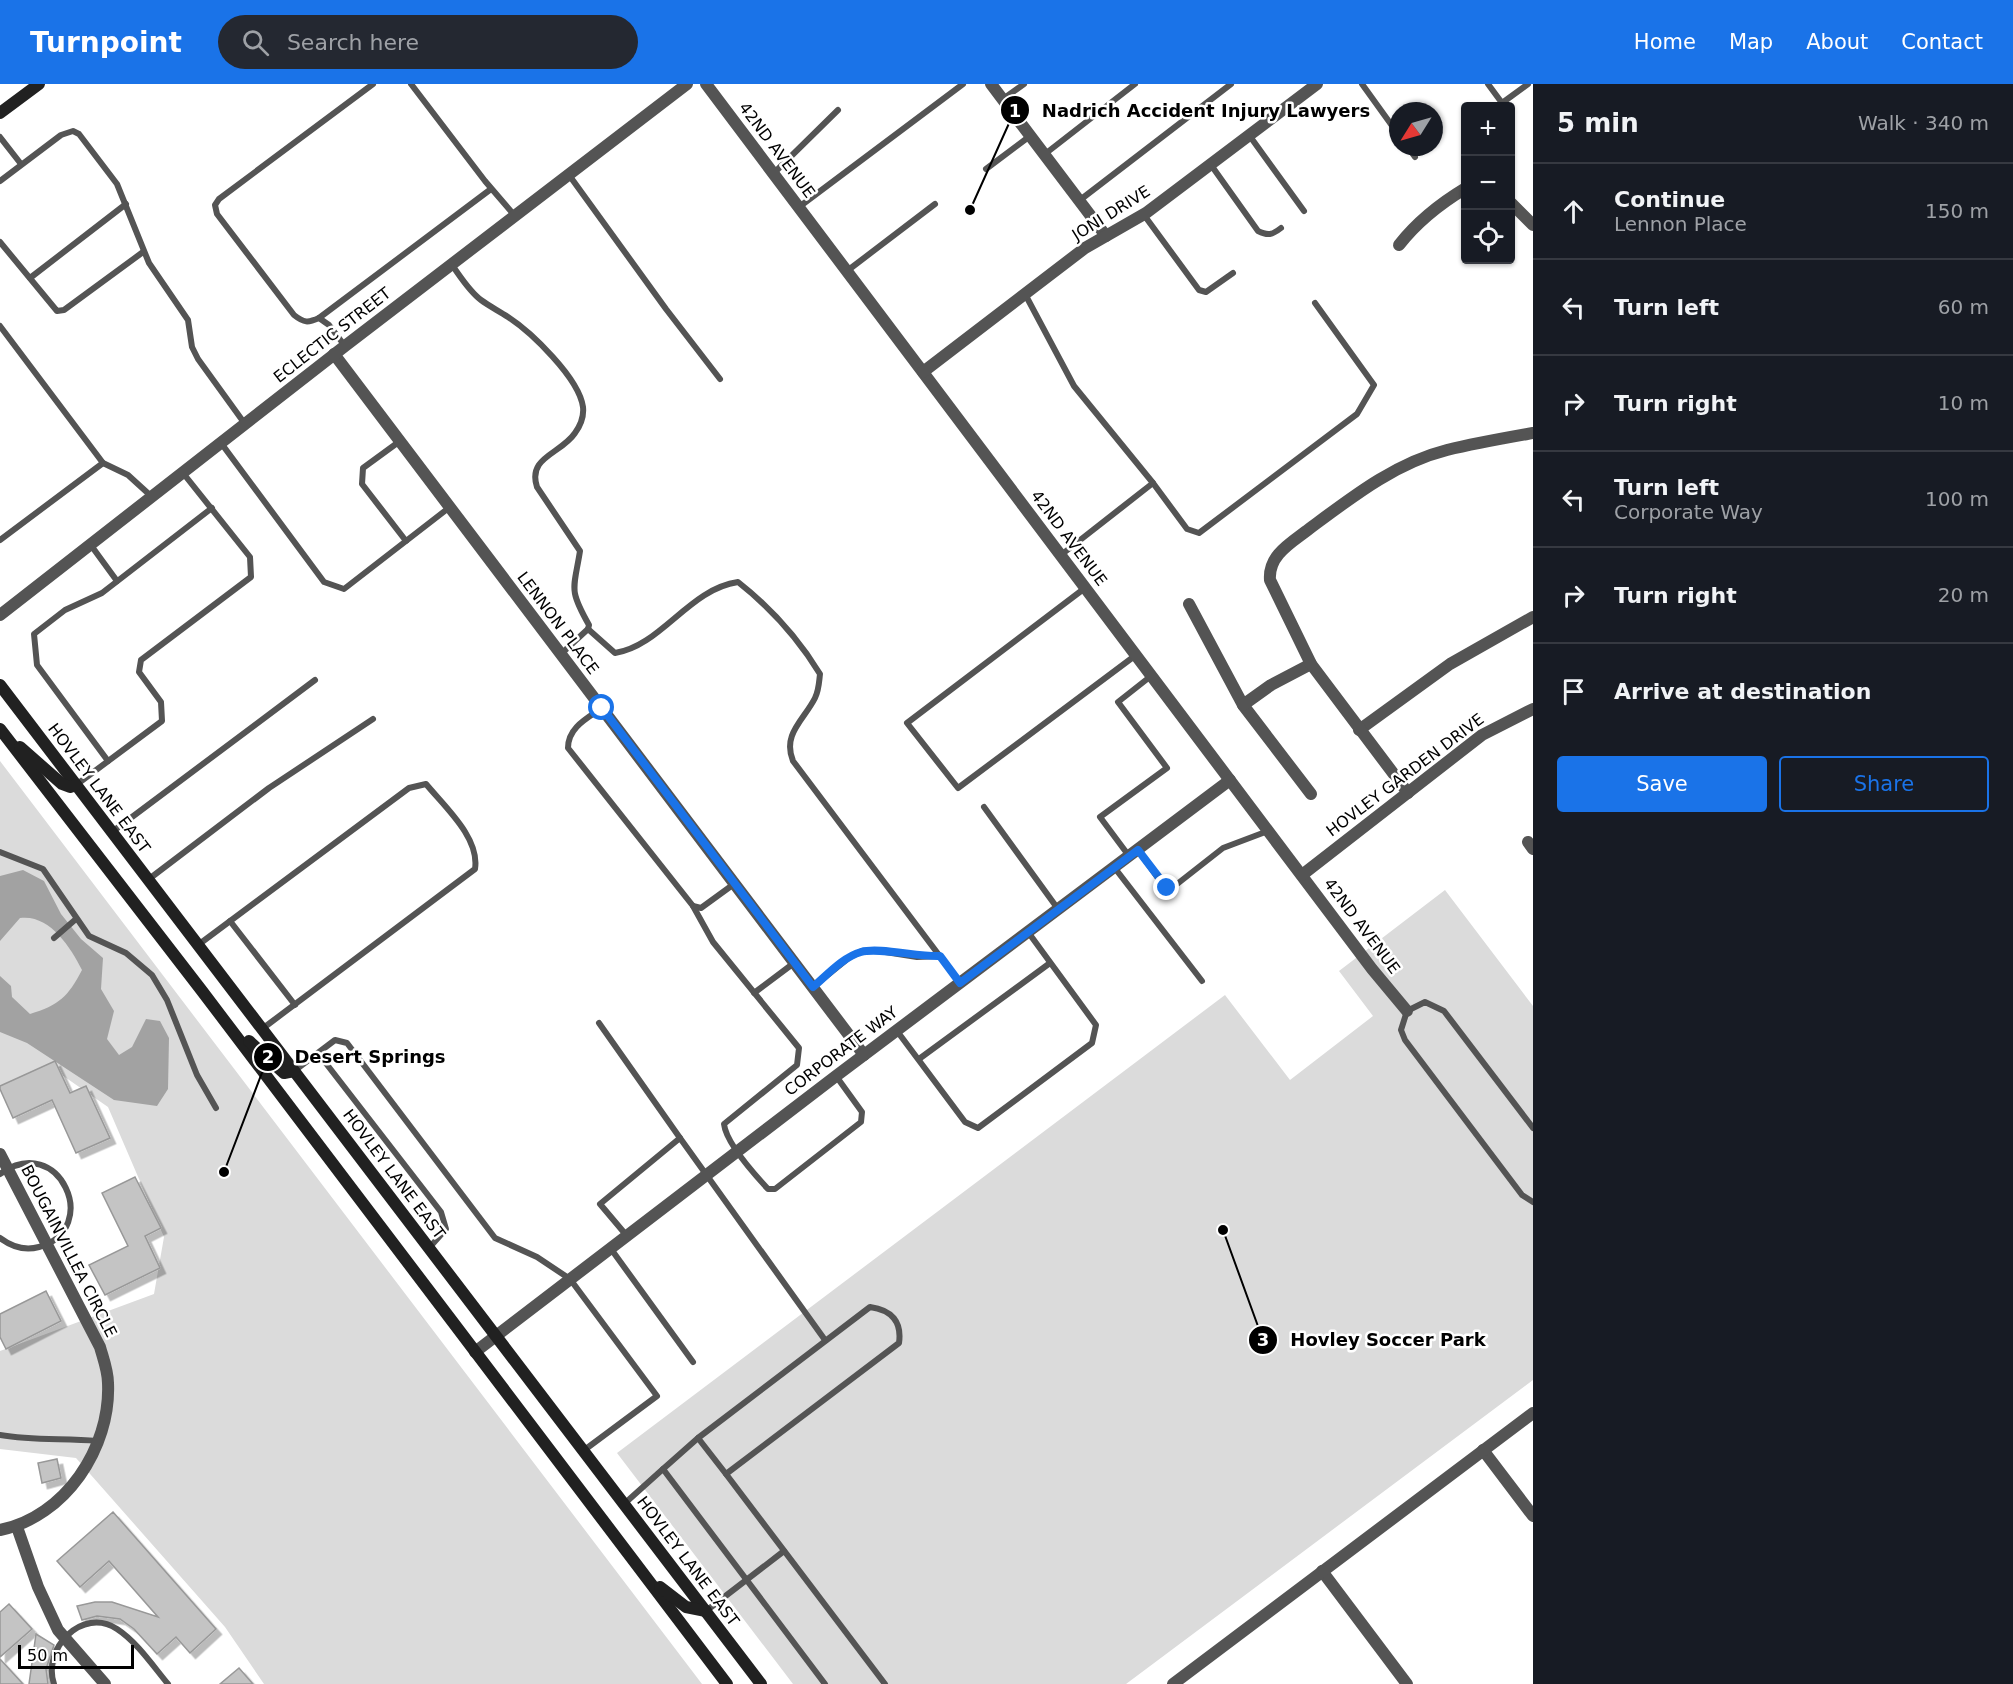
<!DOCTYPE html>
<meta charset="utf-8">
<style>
body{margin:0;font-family:"DejaVu Sans",sans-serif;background:#242831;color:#f1f3f6}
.controls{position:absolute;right:18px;top:18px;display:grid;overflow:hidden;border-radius:6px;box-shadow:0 2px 4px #0004}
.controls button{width:54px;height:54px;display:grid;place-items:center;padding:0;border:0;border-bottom:2px solid #363941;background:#171b24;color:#f1f3f6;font:30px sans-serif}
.compass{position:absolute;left:1389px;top:18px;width:54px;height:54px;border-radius:50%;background:#171b24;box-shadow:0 2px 4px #0004;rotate:233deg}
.scale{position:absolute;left:18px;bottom:15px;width:116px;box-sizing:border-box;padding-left:6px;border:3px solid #000;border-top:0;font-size:16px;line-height:21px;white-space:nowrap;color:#000;-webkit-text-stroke:4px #fff;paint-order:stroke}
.stop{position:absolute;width:18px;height:18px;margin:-14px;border:4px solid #1a73e8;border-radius:50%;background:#fff}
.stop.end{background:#1a73e8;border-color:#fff;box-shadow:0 2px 6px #0008}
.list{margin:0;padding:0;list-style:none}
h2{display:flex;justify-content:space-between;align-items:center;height:78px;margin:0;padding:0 24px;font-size:26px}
h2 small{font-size:20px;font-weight:400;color:#9ea1a6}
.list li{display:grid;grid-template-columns:39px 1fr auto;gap:18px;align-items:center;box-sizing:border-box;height:96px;padding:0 24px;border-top:2px solid #363941}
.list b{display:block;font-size:22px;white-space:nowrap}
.list p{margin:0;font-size:20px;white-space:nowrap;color:#9ea1a6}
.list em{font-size:20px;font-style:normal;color:#9ea1a6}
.actions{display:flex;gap:12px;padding:18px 24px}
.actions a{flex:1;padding:14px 0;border:2px solid #1a73e8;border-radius:6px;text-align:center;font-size:21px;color:#1a73e8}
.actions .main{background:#1a73e8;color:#fff}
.icon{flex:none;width:33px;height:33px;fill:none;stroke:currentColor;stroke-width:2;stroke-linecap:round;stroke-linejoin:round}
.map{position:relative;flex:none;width:1533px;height:1600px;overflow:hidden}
header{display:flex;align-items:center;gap:36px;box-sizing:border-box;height:84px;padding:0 30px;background:#1a73e8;color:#fff}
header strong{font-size:28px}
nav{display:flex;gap:33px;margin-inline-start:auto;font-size:21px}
.search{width:420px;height:54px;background:#242831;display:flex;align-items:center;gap:15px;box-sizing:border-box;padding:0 21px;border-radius:33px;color:#9ea1a6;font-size:22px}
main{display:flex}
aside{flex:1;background:#171b24}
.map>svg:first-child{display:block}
</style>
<header>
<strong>Turnpoint</strong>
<div class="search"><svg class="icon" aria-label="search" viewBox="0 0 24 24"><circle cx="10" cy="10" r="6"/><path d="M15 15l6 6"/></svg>Search here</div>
<nav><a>Home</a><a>Map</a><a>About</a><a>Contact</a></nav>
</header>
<main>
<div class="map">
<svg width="1533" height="1600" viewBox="0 0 1533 1600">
<defs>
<filter id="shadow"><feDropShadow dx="5.5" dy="5.5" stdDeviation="0" flood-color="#0004"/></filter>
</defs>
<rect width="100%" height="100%" fill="#fff"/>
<g fill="#dbdbdb">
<path d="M0 677 702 1600H264L225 1543 76 1374 0 1365V1267L154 1210 164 1153 108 1023 49 982 0 1002Z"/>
<path d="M1445 806 1533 922V1296L1126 1600H793L617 1369 1225 911 1290 996 1373 932 1339 887Z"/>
</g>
<path fill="#a2a2a2" d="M23 786 44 797 61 830 81 855 103 874 101 905 114 927 107 955 119 971 132 963 146 935 160 937 169 954 168 1005 157 1022 114 1016 27 959 0 948V892L11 902 12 913 30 930C59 921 68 913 82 886 70 862 49 830 20 834L0 857V792Z"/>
<g fill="#c4c4c4" stroke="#989898" stroke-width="1.5" filter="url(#shadow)">
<path d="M55 977 70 1009 86 1002 110 1054 76 1069 52 1016 13 1034 0 1005V1002Z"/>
<path d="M135 1093 161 1144 145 1152 160 1184 105 1211 89 1181 128 1162 102 1109Z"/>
<path d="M46 1207 61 1237 6 1265 0 1253V1230Z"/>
<path d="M57 1375 61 1394 42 1399 38 1379Z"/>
<path d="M113 1428 216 1545 190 1569 176 1553 157 1570 134 1545 120 1535 97 1532 82 1536 77 1522 95 1518H112L158 1533 109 1477 80 1503 57 1477Z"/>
<path d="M9 1520 32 1545 0 1573V1528Z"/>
<path d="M36 1550 54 1561 46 1585 48 1600H29Z"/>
<path d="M0 1575 23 1600H0Z"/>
<path d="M239 1584 253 1600H220Z"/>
</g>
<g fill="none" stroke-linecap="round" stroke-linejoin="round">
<g stroke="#545454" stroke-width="6">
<path d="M411 0 485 97 515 132"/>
<path d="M1362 0 1398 50"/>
<path d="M1488 0 1502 19 1528 0"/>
<path d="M1003 15 1024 0"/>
<path d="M1249 51 1304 127"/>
<path d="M0 53 21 80"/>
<path d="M1408 63 1415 73"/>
<path d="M1045 70 1135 0"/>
<path d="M1211 81 1258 147C1268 152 1272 151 1281 144"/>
<path d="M986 85 1030 52"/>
<path d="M774 89 838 26"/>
<path d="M569 91 666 225 720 295"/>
<path d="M0 97 61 51 73 47 79 50 117 100 149 179 188 236 192 263 198 275 245 340"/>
<path d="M1080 116 1231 0"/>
<path d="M799 123 963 0"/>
<path d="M1144 131 1199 206 1206 208 1233 189"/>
<path d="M0 158 57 227 64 226 143 168"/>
<path d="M452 181C460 192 469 207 481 216 489 222 499 227 508 233 531 248 579 294 583 323 584 332 580 342 575 349 561 370 527 373 537 403L580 467C574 505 568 504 589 541L588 545 561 570"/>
<path d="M847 187 935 120"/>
<path d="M30 194 126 120"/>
<path d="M1025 210 1074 302 1153 399"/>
<path d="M319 234 491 105"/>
<path d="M0 242 103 379 0 456"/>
<path d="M345 262 329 241 319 234C308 239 304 239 294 231L217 130 215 121 219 115 373 0"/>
<path d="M400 357 363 384 362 400 406 457"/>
<path d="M221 359 324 498 344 505 450 423"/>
<path d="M103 379 128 391 151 412"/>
<path d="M90 460 117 497"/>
<path d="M1061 471 1153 399 1187 445 1199 449 1357 330 1374 301 1315 219"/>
<path d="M1085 504 907 639 958 704 1136 571"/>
<path d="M588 545 615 569C661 562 689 505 738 498 771 524 798 554 820 590 819 598 819 606 815 614 804 636 782 650 793 677L960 899"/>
<path d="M602 624C586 635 568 644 568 664L693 822 701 824 734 800"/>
<path d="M108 677 37 581 34 550 65 526 102 509 212 424"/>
<path d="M76 701 162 637 161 618 139 588 141 576 251 493 250 473 183 389"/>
<path d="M984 723 1058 825"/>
<path d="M112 748 315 596"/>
<path d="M1138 766 1163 801 1172 804 1223 764 1268 747"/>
<path d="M0 768 43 785 89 852 126 869 152 891 167 916 197 991 216 1024"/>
<path d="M1129 772 1100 733 1167 684 1118 618 1151 592"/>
<path d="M1114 783 1202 897"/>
<path d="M149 795 269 704 373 635"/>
<path d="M693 822 713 858 799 964 797 981 724 1040C726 1059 755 1091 768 1105H775L861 1038 862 1028 836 992"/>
<path d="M230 837 295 921"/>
<path d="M54 854 76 835"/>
<path d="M198 861 409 704 426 700C445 723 480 754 475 785L262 945"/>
<path d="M813 903 850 873 862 867H879L917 873 940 872"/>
<path d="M754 909 794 879"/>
<path d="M599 939 680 1054"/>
<path d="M897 947 965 1038 978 1044 1092 959 1096 941 1028 848"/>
<path d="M318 969 441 1128 446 1145 429 1164"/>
<path d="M919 975 1050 879"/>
<path d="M294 987 335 956 347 959 495 1154 537 1173 570 1195 657 1312 583 1367"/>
<path d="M1533 1044 1444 927 1425 918 1407 927 1401 946 1405 956 1522 1111 1533 1118"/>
<path d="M0 1090C59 1047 103 1145 39 1163 25 1167 12 1163 0 1154"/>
<path d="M627 1152 600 1120 680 1054 825 1256"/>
<path d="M611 1165 693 1278"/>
<path d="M0 1351C32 1357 65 1354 97 1357"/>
<path d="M698 1354 726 1390"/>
<path d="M624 1420 663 1385"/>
<path d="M706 1527 784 1467"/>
<path d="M54 1600C42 1565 82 1522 117 1545 137 1558 153 1582 168 1600"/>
<path d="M825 1600 663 1385 698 1354 870 1223C892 1226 902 1238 899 1259L726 1390 885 1600"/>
</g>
<g stroke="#545454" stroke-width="12">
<path d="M706 0 1372 885 1407 927"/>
<path d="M991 0 1106 152"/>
<path d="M1510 118 1533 141"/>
<path d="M1399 161C1417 138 1441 119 1466 104"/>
<path d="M334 270 864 971"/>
<path d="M923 288 1085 164 1146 129 1317 0"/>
<path d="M1189 520 1243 621 1311 710"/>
<path d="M0 531 345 262 687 0"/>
<path d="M1243 621 1271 601 1311 580"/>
<path d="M1359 646 1450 580 1533 533"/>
<path d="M1408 709 1311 580 1270 496C1268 471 1291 459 1309 445 1352 413 1395 379 1447 366 1476 359 1505 354 1533 349"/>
<path d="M1528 758 1533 765"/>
<path d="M1302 791 1482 651 1533 625"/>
<path d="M0 1070 100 1263C103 1274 108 1287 108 1299 111 1364 65 1433 0 1446"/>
<path d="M475 1268 836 992 1230 696"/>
<path d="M1483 1366 1533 1432"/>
<path d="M17 1443 38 1503 58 1546 105 1600"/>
<path d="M1322 1487 1407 1600"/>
<path d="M1173 1600 1533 1329"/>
</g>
<g stroke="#212121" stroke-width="12">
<path d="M0 29 39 0"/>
<path d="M0 601 761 1600"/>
<path d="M0 645 202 907 727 1600"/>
<path d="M20 663 62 700 70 703 76 701"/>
<path d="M249 957 284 989 294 987"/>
<path d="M660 1503 686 1523 706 1527"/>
</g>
</g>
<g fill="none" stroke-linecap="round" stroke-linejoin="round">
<path stroke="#1a73e8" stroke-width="8" d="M602 624 813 903C827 891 843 873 861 868 879 863 918 873 940 872L960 899 1138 766 1167 804"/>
</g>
<g text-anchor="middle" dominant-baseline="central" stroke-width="5" stroke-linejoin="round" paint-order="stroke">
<g font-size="16" fill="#000" stroke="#fff">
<text transform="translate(777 66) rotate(53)">42ND AVENUE</text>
<text transform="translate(1111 129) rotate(-32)">JONI DRIVE</text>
<text transform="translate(332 251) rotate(-38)">ECLECTIC STREET</text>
<text transform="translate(1069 454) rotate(53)">42ND AVENUE</text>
<text transform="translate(558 539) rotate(53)">LENNON PLACE</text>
<text transform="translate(1405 691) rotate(-37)">HOVLEY GARDEN DRIVE</text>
<text transform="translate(99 704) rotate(53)">HOVLEY LANE EAST</text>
<text transform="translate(1362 842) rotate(53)">42ND AVENUE</text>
<text transform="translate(841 967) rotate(-37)">CORPORATE WAY</text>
<text transform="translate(394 1090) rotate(53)">HOVLEY LANE EAST</text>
<text transform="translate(69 1167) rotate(63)">BOUGAINVILLEA CIRCLE</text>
<text transform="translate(688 1477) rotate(53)">HOVLEY LANE EAST</text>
</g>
</g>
<path fill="none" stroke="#000" stroke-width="2" d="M970 126L1015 26M224 1088L268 973M1223 1146L1263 1256"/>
<g fill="#000" stroke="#fff" stroke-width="2">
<circle cx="970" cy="126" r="6"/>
<circle cx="224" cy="1088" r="6"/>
<circle cx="1223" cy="1146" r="6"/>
<circle cx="1015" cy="26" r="15"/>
<circle cx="268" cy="973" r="15"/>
<circle cx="1263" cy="1256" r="15"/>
</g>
<g font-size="18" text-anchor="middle" font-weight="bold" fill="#fff">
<text x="1015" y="33">1</text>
<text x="268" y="979">2</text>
<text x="1263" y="1262">3</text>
</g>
<g font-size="18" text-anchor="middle" font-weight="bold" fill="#000" stroke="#fff" stroke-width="5" stroke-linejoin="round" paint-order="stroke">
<text x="1206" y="33">Nadrich Accident Injury Lawyers</text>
<text x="370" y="979">Desert Springs</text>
<text x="1388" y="1262">Hovley Soccer Park</text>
</g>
</svg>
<div class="controls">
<button>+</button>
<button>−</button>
<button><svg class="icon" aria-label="locate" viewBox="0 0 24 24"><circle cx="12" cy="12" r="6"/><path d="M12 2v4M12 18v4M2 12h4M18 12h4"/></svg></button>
</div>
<svg class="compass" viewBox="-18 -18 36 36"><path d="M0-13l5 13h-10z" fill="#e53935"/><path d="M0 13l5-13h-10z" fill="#9ea1a6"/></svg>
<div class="scale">50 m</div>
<div class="stop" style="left:602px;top:624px"></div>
<div class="stop end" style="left:1167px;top:804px"></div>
</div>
<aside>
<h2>5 min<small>Walk · 340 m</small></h2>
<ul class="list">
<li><svg class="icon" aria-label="ahead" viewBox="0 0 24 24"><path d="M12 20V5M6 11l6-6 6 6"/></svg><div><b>Continue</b><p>Lennon Place</p></div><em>150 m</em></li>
<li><svg class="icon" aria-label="left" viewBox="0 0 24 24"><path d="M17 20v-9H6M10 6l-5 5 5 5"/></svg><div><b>Turn left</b></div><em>60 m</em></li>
<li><svg class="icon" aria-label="right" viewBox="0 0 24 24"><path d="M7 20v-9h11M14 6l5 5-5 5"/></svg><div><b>Turn right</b></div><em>10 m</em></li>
<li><svg class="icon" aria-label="left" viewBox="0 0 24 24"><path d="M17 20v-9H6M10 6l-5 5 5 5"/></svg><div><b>Turn left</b><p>Corporate Way</p></div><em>100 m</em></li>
<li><svg class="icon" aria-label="right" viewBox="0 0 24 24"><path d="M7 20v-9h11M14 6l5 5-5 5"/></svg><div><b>Turn right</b></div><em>20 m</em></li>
<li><svg class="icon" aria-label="arrive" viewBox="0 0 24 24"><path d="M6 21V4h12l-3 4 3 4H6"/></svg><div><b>Arrive at destination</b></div></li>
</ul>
<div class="actions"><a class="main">Save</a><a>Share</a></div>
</aside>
</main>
